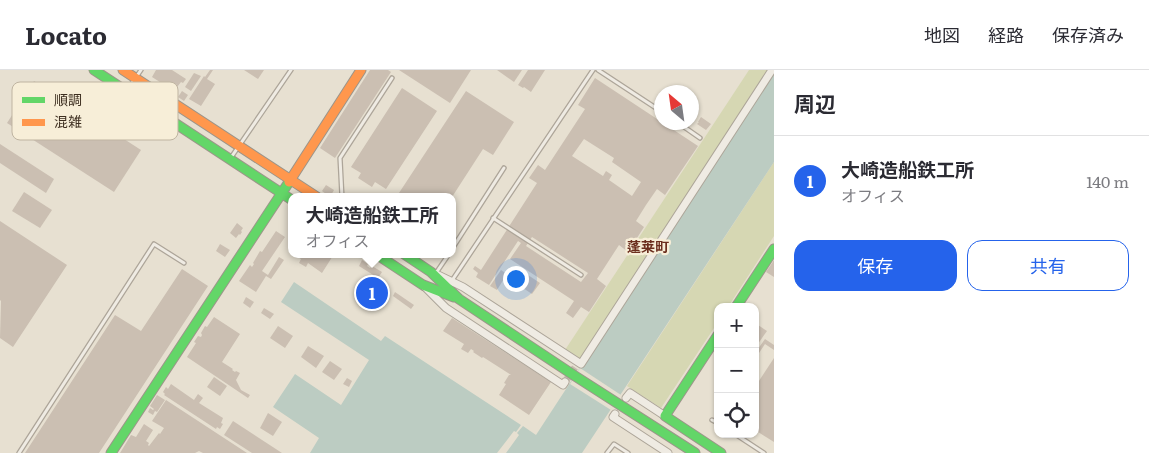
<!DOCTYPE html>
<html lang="ja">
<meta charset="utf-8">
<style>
body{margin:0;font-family:Literata,"Noto Sans JP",serif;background:#f7f7f7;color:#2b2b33}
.controls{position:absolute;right:15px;bottom:15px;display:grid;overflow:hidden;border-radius:10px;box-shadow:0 1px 4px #0004}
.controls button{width:45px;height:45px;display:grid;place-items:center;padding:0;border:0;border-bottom:1px solid #e1e1e2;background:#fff;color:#2b2b33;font:25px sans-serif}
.compass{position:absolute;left:654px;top:15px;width:45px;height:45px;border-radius:50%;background:#fff;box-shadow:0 1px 4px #0004;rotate:331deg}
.you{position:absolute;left:515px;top:208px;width:18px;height:18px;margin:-12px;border:4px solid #fff;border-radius:50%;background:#1a73e8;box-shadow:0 0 0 8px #1a73e833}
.badge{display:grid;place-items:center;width:32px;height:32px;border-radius:50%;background:#2563eb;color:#fff;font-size:16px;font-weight:700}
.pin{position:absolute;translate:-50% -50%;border:2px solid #fff;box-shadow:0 1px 5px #0006}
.popup{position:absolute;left:288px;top:123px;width:168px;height:65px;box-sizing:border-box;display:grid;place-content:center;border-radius:10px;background:#fff;filter:drop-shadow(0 1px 4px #0005);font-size:16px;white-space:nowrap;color:#7c7c81}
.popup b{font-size:19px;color:#2b2b33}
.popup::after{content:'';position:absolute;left:50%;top:100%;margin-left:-10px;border:10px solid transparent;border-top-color:#fff}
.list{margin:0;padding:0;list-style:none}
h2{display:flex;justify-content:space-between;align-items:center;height:65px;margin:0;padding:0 20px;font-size:21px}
h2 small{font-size:16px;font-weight:400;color:#7c7c81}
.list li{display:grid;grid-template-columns:32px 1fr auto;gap:15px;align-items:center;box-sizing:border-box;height:90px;padding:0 20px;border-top:1px solid #e1e1e2}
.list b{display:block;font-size:19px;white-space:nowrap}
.list p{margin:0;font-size:16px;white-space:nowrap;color:#7c7c81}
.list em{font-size:16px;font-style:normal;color:#7c7c81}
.actions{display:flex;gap:10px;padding:15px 20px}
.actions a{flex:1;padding:11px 0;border:1px solid #2563eb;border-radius:15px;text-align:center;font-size:18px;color:#2563eb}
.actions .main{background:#2563eb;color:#fff}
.icon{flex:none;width:28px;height:28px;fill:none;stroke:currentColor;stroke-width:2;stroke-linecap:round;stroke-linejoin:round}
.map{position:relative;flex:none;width:774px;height:383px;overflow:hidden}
header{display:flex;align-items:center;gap:30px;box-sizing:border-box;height:70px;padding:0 25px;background:#fff;border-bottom:1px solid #e1e1e2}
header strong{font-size:24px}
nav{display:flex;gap:28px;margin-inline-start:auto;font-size:18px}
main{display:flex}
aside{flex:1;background:#fff}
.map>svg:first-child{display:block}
</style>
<header>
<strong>Locato</strong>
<nav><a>地図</a><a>経路</a><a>保存済み</a></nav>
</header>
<main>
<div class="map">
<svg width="774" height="383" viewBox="0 0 774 383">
<rect width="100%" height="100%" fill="#e7e0d1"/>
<g fill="#d6d7b3">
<path d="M749 0H769L582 288 580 289 565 280Z"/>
<path d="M774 92V166L728 237H718V252L661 338 627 316Z"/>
</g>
<g fill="#bcccc2">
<path d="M774 0V92L582 383H506L519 365 517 363 523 356 536 365Z"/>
<path d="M294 212 381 271 385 266 521 355 516 362 514 361 497 383H310L319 368 273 337 295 304 341 335 369 290 281 232Z"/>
</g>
<path fill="#e7e0d1" d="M580 298 621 325 611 340 570 314Z"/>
<g fill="#cbbfb2" fill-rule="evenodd">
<path d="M156 0H172L186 9 183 13 181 12 174 21 152 7Z"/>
<path d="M210 0H213L207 9 215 14 201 36 189 29 204 6 205 7Z"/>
<path d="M244 0H264L258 9Z"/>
<path d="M370 0H388L391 2 335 88 320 78Z"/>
<path d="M399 0H471L450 33Z"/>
<path d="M497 0H522L514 12Z"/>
<path d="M528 0H545L531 22 524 17 523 18 518 15Z"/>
<path d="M194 3 201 6 191 21 185 17Z"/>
<path d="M595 8 698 76 665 125 657 119 646 135 636 151 644 157 628 182 619 175 597 209 606 216 589 242 581 237 573 248 566 243 574 231 510 189 521 173 518 171 489 215 476 207 478 203 473 199 475 196 481 200 537 113 529 108 538 95 545 100 585 39 578 35ZM584 69 614 88 612 92 641 112 632 126 609 110 612 105 606 101 603 106 572 86ZM532 167 588 203 581 212 526 176Z"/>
<path d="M34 11 141 80 114 122 7 53Z"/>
<path d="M402 18 437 41 386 119 375 112 372 117 358 108 361 103 351 97Z"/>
<path d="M182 21 188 25 184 31 178 27Z"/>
<path d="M466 21 514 52 493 85 483 79 452 127H399L397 126Z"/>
<path d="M701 47 711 54 706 60 697 54 699 52H698Z"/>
<path d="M0 74 54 109 46 123 0 93Z"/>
<path d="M326 115 334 120 330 127 322 121Z"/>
<path d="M24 122 52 140 40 158 12 141Z"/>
<path d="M0 151 67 195 13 277 0 268 1 231 0 230Z"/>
<path d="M237 153 243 158 241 161 242 162 240 165 239 164 236 168 230 163Z"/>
<path d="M276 161 285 167 262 201 268 205 279 187 284 190 271 209 266 206 256 222 239 211 250 195 252 197 254 194 253 193 260 181 262 182Z"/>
<path d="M220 174 230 180 225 187 216 181Z"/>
<path d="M294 184H334L322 203 308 193 306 197 299 193 301 189Z"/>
<path d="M362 190 368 194 367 196 370 198 372 196 382 202 378 208 359 196Z"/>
<path d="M774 190V207L766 202Z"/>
<path d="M182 199 208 216 99 383H25L115 245 141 261Z"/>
<path d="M501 200 507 204 497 220 490 216Z"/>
<path d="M525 203 540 213 532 224 517 214Z"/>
<path d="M369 213 378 219 377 221 385 227 380 235 359 222 364 214 367 216Z"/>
<path d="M395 222 414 235 411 239 393 226Z"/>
<path d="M246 227 254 232 250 238 243 233Z"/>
<path d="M264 238 274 244 270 249 261 243Z"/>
<path d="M214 247 240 264 222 292 233 299 232 300 235 302 236 301 240 303 236 310 241 320 250 325 248 328 187 287 196 273 194 272 198 266 201 267 202 265 201 263 205 256 207 257Z"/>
<path d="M452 248 551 312 529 345 499 325 506 314 504 313 509 305H511L483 287 482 288 473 282 474 281 471 279 468 283 461 279 464 274 443 261Z"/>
<path d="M755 253 767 261 755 278Z"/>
<path d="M278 256 293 266 285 278 270 268Z"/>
<path d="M765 269 774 275V280L765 274 755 289V283Z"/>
<path d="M308 276 324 286 316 298 301 287Z"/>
<path d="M774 288V372L755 360V317Z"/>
<path d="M330 291 342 299 334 310 322 302Z"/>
<path d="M214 307 227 316 220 326 207 317Z"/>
<path d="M347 308 352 311 349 317 343 314Z"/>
<path d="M171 314 194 330 198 324 203 328 199 333 223 348 221 353 223 354 220 359 217 357 216 359 164 325 165 324 163 322 166 317 168 319Z"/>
<path d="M157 325 165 330 157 342 155 341 153 345 148 342 150 338 153 340 154 339 150 336Z"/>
<path d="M166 330 247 383H203L199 381 195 383H120L131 365 136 367 144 354 153 360 146 371 149 373 148 375 149 376 159 363 160 364 164 358 152 351Z"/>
<path d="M268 343 282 352 273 366 260 358Z"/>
<path d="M233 351 282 383H252L224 365Z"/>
</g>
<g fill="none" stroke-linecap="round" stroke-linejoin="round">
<path stroke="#c5bcae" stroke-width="7" stroke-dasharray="7 3.5" stroke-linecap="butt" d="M565 312 576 296"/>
<defs>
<g id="lane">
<path d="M598 0 662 42"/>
<path d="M128 19 141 0"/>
<path d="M677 52 700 68"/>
<path d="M230 89 291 0"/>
<path d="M342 127 340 88 392 8"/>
<path d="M493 148 581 205"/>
<path d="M452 179 504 98"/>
<path d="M436 203 449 184"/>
<path d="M451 212 593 0"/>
<path d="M712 350 718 353"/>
<path d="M735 364 764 383"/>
<path d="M19 383 154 174 184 193"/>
<path d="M607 383 614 374 628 383"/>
</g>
<g id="street">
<path d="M436 204 463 217 581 294 772 0"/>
<path d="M425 217 446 238 563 315 565 312"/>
<path d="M626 328 630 323 665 346"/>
<path d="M615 344 613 347 668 383"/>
</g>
<g id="fast">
<path d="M94 0 292 130"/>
<path d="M376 184 423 215 454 227"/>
<path d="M404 184 431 202 459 229 575 306 695 383"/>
<path d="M736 237 774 179"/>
<path d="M718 265 665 346 721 383"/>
<path d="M111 383 289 112"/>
</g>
<g id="slow">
<path d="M123 0 317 127"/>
<path d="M289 112 361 0"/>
</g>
</defs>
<use href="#lane" stroke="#ada599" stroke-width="5.5"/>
<use href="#street" stroke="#ada599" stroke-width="9"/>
<use href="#fast" stroke="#9c958a" stroke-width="11"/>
<use href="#slow" stroke="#9c958a" stroke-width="11"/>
<use href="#lane" stroke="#efebe3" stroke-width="3"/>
<use href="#street" stroke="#efebe3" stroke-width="7"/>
<use href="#fast" stroke="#63d668" stroke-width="9"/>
<use href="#slow" stroke="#ff974d" stroke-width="9"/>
</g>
<g text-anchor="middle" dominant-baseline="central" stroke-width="4.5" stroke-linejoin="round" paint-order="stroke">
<g font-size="14" font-weight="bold" fill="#6b2e1e" stroke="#f7eed8">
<text x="648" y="176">蓬莱町</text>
</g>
</g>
<rect x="12" y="12" width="166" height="58" rx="8" fill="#f7eed8" stroke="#bfb4a1" stroke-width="1"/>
<rect x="22" y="27" width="23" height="6" fill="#63d668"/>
<rect x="22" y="49" width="23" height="7" fill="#ff974d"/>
<g font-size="14" fill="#3d2e20">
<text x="54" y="35">順調</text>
<text x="54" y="57">混雑</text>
</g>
</svg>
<div class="controls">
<button>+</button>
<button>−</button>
<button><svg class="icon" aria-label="locate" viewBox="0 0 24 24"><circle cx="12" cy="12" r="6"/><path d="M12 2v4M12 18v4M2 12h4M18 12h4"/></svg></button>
</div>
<svg class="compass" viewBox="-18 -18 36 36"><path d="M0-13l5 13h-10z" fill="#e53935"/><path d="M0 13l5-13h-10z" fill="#7c7c81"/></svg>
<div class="you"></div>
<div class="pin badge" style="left:372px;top:223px">1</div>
<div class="popup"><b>大崎造船鉄工所</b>オフィス</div>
</div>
<aside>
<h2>周辺<small></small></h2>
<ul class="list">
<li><span class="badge">1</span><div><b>大崎造船鉄工所</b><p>オフィス</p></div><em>140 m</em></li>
</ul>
<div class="actions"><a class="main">保存</a><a>共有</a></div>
</aside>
</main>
